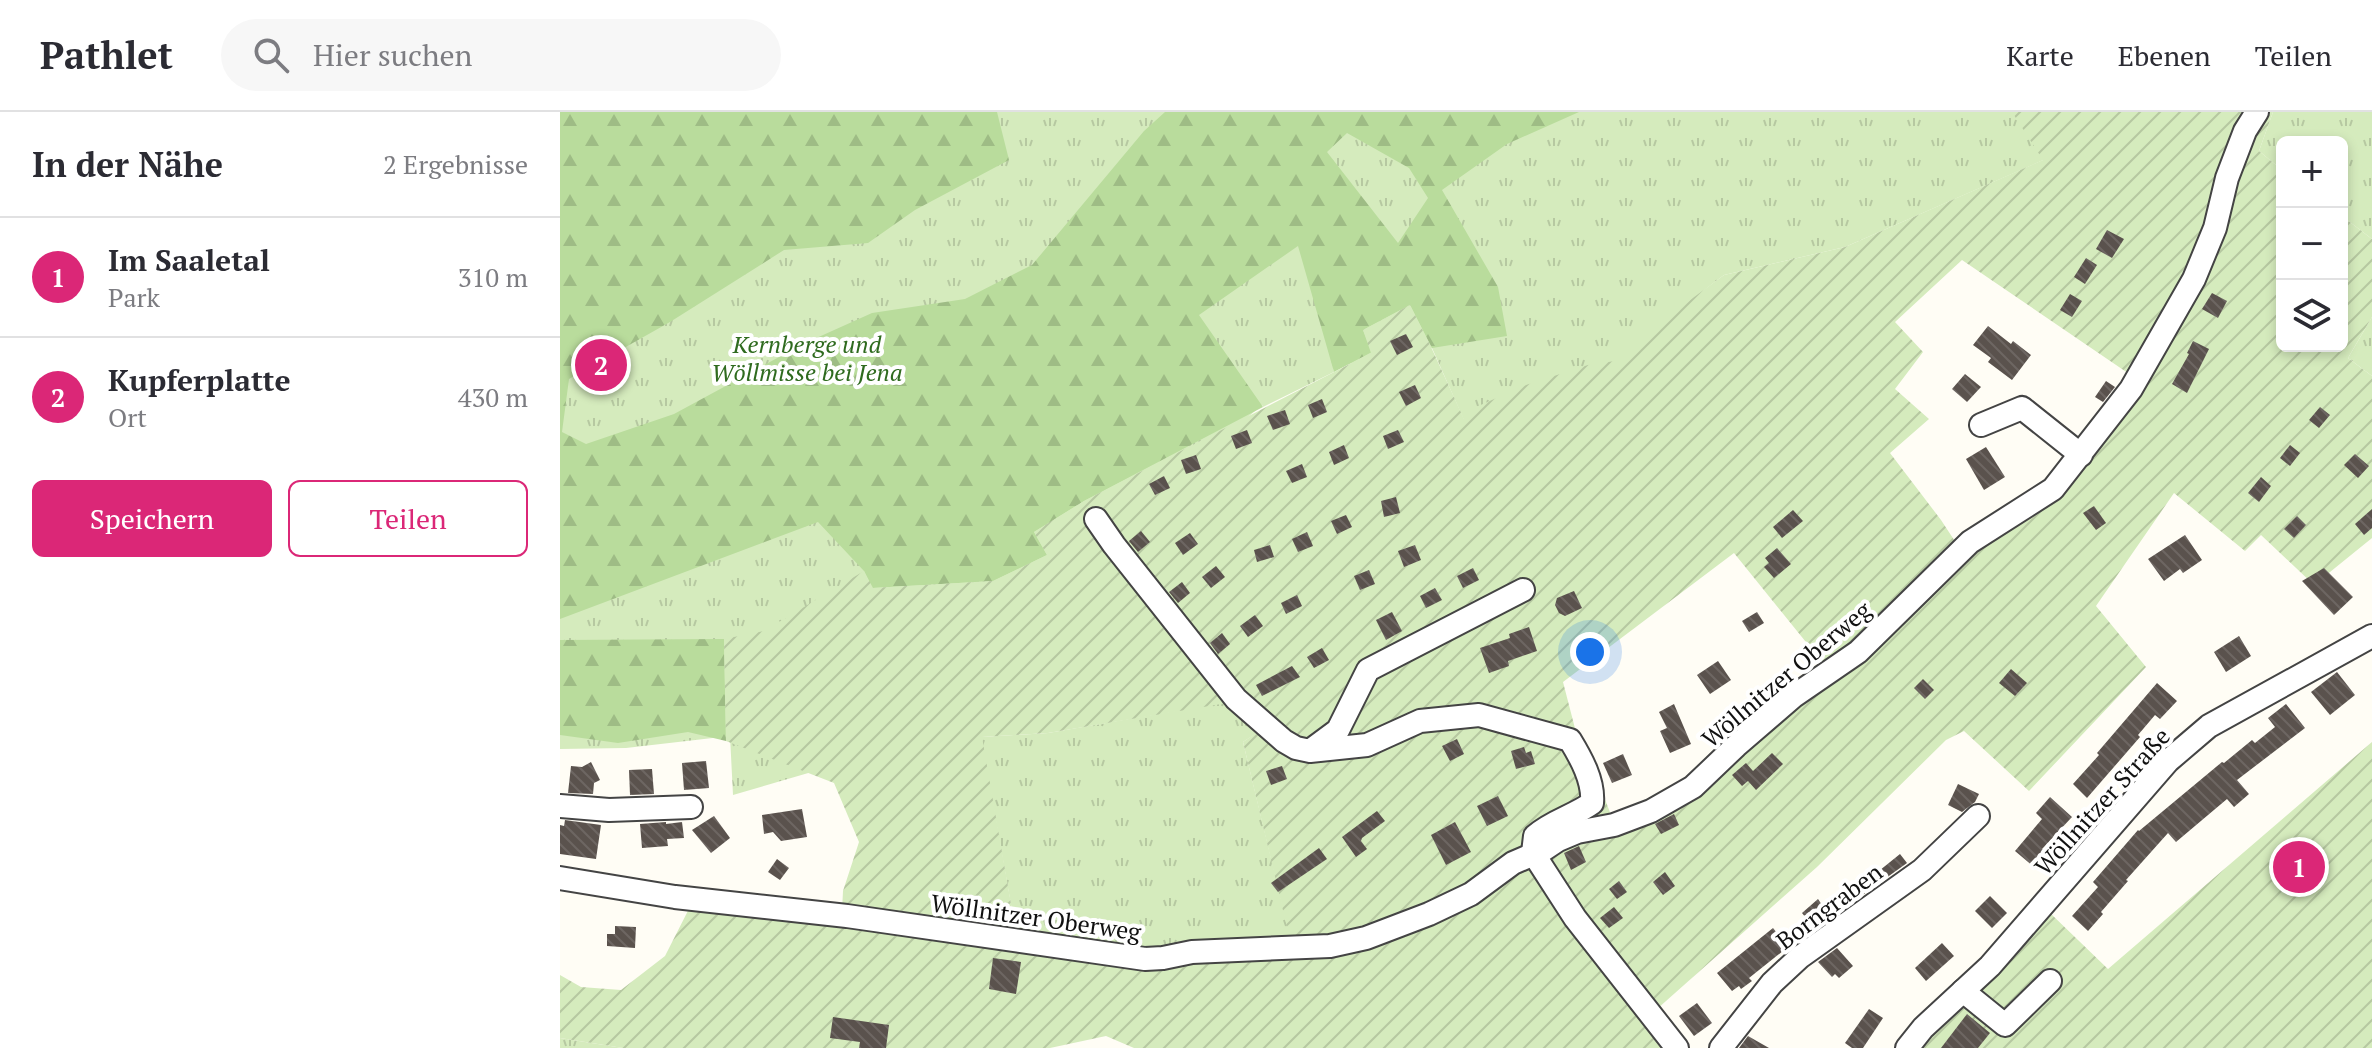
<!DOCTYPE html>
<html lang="de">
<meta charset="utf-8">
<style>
body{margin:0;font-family:"PT Serif",serif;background:#f7f7f7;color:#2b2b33}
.controls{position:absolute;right:24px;top:24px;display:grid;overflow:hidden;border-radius:12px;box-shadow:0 4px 12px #0003}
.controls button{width:72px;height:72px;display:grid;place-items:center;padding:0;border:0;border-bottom:2px solid #e1e1e2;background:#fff;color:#2b2b33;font:40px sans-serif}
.you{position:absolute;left:1030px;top:540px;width:28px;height:28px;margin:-20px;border:6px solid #fff;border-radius:50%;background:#1a73e8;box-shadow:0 0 0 12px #1a73e833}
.badge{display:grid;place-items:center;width:52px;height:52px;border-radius:50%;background:#db2777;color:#fff;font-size:26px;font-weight:700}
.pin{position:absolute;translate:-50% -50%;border:4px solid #fff;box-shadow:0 2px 8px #0006}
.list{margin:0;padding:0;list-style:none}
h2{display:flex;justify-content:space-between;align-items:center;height:104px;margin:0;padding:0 32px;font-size:34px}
h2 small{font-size:26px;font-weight:400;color:#7c7c81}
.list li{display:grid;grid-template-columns:52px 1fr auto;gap:24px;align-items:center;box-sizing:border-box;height:120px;padding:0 32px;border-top:2px solid #e1e1e2}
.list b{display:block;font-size:30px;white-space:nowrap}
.list p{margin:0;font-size:26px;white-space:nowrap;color:#7c7c81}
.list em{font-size:26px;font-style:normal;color:#7c7c81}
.actions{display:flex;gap:16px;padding:24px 32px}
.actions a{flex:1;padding:18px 0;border:2px solid #db2777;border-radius:12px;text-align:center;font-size:28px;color:#db2777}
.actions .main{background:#db2777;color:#fff}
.icon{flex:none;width:44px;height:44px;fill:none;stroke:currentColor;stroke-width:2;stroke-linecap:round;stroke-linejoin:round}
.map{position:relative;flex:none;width:1812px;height:936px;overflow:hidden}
header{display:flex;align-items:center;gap:48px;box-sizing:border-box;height:112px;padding:0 40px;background:#fff;border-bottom:2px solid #e1e1e2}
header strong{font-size:38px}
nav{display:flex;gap:44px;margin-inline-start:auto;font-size:28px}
.search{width:560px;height:72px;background:#f7f7f7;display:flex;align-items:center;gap:20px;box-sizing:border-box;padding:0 28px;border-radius:44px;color:#7c7c81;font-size:30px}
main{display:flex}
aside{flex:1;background:#fff}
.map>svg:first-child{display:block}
</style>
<header>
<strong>Pathlet</strong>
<div class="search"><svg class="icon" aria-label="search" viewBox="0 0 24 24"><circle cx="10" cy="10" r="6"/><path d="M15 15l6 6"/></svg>Hier suchen</div>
<nav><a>Karte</a><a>Ebenen</a><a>Teilen</a></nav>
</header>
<main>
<aside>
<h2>In der Nähe<small>2 Ergebnisse</small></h2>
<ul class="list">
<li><span class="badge">1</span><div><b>Im Saaletal</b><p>Park</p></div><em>310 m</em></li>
<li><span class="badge">2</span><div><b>Kupferplatte</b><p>Ort</p></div><em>430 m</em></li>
</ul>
<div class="actions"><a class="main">Speichern</a><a>Teilen</a></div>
</aside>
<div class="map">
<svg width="1812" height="936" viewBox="0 0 1812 936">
<defs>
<pattern id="grass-tufts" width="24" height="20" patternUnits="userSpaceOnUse" patternTransform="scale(2)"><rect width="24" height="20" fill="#d5ebbd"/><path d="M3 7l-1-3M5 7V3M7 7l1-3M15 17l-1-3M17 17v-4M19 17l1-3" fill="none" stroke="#b6c8a1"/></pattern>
<pattern id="forest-firs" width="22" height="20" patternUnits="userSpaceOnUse" patternTransform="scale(2)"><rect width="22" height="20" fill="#b9dc9c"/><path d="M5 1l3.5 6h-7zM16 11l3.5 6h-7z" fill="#9ebc85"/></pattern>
<pattern id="garden-furrows" width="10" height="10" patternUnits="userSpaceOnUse" patternTransform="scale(2)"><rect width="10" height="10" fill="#d5ebbd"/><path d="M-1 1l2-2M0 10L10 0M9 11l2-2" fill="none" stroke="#b6c8a1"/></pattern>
<pattern id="building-back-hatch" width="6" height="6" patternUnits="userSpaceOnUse" patternTransform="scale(2)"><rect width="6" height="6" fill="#5a524d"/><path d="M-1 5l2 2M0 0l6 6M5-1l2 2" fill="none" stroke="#6d6662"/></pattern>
</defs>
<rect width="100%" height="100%" fill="#fffdf5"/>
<g fill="url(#grass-tufts)">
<path d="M0 0H1460L1488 46 1285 135 1164 163 1106 207 1121 238 904 308 872 236 877 235 773 255 774 260 703 295 702 293 286 650 173 683 170 624 66 636 0 637Z"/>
<path d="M1713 0H1812V127L1782 104V30H1722V58L1699 39Z"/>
<path d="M1812 205V264L1788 246Z"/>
<path d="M673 589 703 617 683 630 732 833 613 840 457 826 421 625 488 621Z"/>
<path d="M0 926 63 936H0Z"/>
</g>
<g fill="url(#forest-firs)" fill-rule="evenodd">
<path d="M0 0H437L449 48 355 98 308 131 224 138 110 210 9 267 2 320 26 332 114 302 243 232 312 201 405 187 472 153 584 19 605 0H1019L947 32 882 78 938 175 947 224 872 236 850 193 803 218 812 240 774 260 738 134 639 203 703 295 524 389 474 420 487 443 433 469 312 476 304 459 258 410 0 507ZM787 21 849 56 868 86 838 131 767 40Z"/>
<path d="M164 527 166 629 128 620 58 631 0 623V528Z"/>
</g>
<g fill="url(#garden-furrows)" fill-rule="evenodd">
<path d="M1452 0H1713L1699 39 1722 58V234H1782V104L1812 127V205L1788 246 1812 264V426L1754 473 1701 423 1685 439 1614 381 1536 494 1586 555 1469 679 1404 619 1386 628 1257 755 1088 905 1104 936H574L546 924 490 936H63L0 926V863L21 875 61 878 105 844 136 783 282 799 283 779 299 730 274 671 166 629 164 527 204 519 304 459 313 476 433 469 487 443 474 420 524 389 811 241 803 218 850 193 872 237 904 307 907 299 966 273 1028 253 1055 249 1107 205 1164 163 1285 135 1483 48ZM1402 148 1581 270 1473 399 1404 443 1381 408 1330 341 1369 307 1335 277 1363 240 1335 210ZM1174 441 1275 566 1181 636 1056 716 1028 643 1018 628 1003 570ZM673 590 702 617 683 630 731 832 541 839 457 826 422 625 488 621Z"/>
<path d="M1812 630V936H1362L1368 924 1489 800 1548 857Z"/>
</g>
<g fill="url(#building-back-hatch)">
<path d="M1547 118 1564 127 1552 146 1536 137Z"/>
<path d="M1526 146 1537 153 1525 172 1514 165Z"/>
<path d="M1652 181 1667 189 1658 206 1642 197Z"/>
<path d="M1510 182 1522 189 1512 205 1500 198Z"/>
<path d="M1428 214 1451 232 1453 229 1471 243 1452 268 1428 250 1431 246 1413 233Z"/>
<path d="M846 222 853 235 837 243 830 229Z"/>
<path d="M1633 229 1649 237 1627 281 1612 272 1629 242 1627 241Z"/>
<path d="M1405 262 1421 275 1407 290 1392 277Z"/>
<path d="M1546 269 1555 275 1543 290 1535 285Z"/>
<path d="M855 273 861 286 846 294 839 280Z"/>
<path d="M762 287 767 300 753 306 748 293Z"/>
<path d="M1760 295 1770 303 1759 316 1749 308Z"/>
<path d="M725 298 730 312 713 318 707 304Z"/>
<path d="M687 318 692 331 676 337 671 324Z"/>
<path d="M838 318 844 330 828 337 823 324Z"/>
<path d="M784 333 789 346 774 353 769 340Z"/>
<path d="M1730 333 1740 341 1730 354 1720 346Z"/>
<path d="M1426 335 1445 365 1424 378 1406 347Z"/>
<path d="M1795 342 1809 354 1798 366 1784 353Z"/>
<path d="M636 343 641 357 626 362 621 348Z"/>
<path d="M742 352 747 365 732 371 726 359Z"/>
<path d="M604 364 610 376 595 383 589 372Z"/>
<path d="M1701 365 1711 374 1699 390 1688 381Z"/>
<path d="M836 385 840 401 824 405 821 389Z"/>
<path d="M1534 394 1546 411 1536 418 1523 401Z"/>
<path d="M1812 397V416L1804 423 1795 412Z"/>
<path d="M1233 398 1243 409 1222 426 1213 415Z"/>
<path d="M786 403 792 415 777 422 771 409Z"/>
<path d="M1737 404 1746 413 1734 426 1724 417Z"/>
<path d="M581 419 590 430 578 440 569 429Z"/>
<path d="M747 420 753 434 738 440 732 427Z"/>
<path d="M630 421 638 432 623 443 615 431Z"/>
<path d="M1625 423 1642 448 1623 461 1620 457 1604 469 1588 447Z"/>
<path d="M710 433 714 445 697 450 694 438Z"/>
<path d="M855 433 861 448 844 455 838 439Z"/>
<path d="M1217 436 1231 452 1214 466 1204 455 1209 451 1205 446Z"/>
<path d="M656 454 665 465 651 476 642 465Z"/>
<path d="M913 456 919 468 903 476 897 464Z"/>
<path d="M1764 456 1793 485 1774 503 1742 469Z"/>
<path d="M809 458 815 472 800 478 794 464Z"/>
<path d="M622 470 630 481 618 491 609 480Z"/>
<path d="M875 476 882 488 866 496 860 484Z"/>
<path d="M1014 479 1022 496 1005 504 999 501 995 493 997 486Z"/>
<path d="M737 483 742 494 726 502 721 491Z"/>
<path d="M832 500 842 519 826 528 816 508Z"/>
<path d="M1197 500 1204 511 1189 520 1182 509Z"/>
<path d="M695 503 703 514 688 525 680 514Z"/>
<path d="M969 515 977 539 948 549 949 554 929 561 920 536 950 526 949 522Z"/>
<path d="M662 521 670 532 658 542 650 531Z"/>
<path d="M1679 524 1691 544 1666 560 1654 540Z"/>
<path d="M762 536 769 548 754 556 747 545Z"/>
<path d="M1158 549 1171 568 1150 582 1137 563Z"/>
<path d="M732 554 740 565 702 584 696 573Z"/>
<path d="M1451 557 1467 571 1455 584 1439 571Z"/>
<path d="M1777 560 1795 583 1770 603 1751 580Z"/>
<path d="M1363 567 1374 578 1365 587 1354 576Z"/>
<path d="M1597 571 1617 589 1600 607 1595 603 1578 623 1580 625 1527 686 1513 672 1539 643 1537 641Z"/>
<path d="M1114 592 1131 632 1110 641 1100 619 1107 616 1099 600Z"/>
<path d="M1726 592 1745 616 1677 668 1689 682 1674 695 1667 687 1616 730 1608 721 1566 768 1568 769 1541 800 1543 802 1528 819 1512 804 1538 775 1533 770 1578 718 1579 719 1662 650 1664 651 1692 628 1695 631 1715 615 1708 606Z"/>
<path d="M897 627 904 642 890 649 882 634Z"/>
<path d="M964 635 966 641 971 639 975 652 956 657 951 639Z"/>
<path d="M1212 641 1223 652 1196 678 1188 669 1182 674 1172 663 1186 651 1193 659Z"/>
<path d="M1063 642 1072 663 1052 671 1043 651Z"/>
<path d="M146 649 149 676 124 678 122 651Z"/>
<path d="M31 650 40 668 34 671 33 682 8 681 11 654 22 655Z"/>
<path d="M722 654 727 667 711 673 706 659Z"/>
<path d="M92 657 94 682 70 683 69 658Z"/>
<path d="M1398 672 1419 682 1415 690 1402 700 1388 693Z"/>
<path d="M938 684 948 704 927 714 917 694Z"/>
<path d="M1490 685 1512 705 1482 737 1486 741 1474 755 1455 739 1482 707 1476 701Z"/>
<path d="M242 697 247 725 221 729 213 720 204 722 202 703Z"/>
<path d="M817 699 825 709 802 726 801 729 807 737 796 745 782 725Z"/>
<path d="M1114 702 1119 713 1101 722 1095 712Z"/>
<path d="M154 704 170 726 151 741 132 718Z"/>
<path d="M5 708 41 713 36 747 0 742V713L4 714Z"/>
<path d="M106 710V712L122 710 124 726 107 727 108 734 82 736 80 712Z"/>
<path d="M895 710 911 740 886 753 871 723Z"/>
<path d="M1019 734 1026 750 1011 758 1004 741Z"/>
<path d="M759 736 767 747 718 780 711 771Z"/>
<path d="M1340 742 1347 751 1255 817 1242 801 1258 787 1262 793 1275 783 1276 785 1300 766 1304 771Z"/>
<path d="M217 747 229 756 220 768 208 760Z"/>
<path d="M1105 760 1115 774 1103 783 1093 770Z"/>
<path d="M1059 769 1067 780 1057 787 1049 777Z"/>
<path d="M1430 784 1447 801 1432 816 1415 799Z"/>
<path d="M1054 795 1063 806 1049 816 1040 806Z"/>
<path d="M55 814 76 815 75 836 47 834V822H55Z"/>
<path d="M1213 816 1228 835 1189 866 1192 869 1181 877 1179 874 1172 879 1157 861Z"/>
<path d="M1382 831 1394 844 1366 869 1355 856Z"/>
<path d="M1277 836 1293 854 1279 866 1275 862 1272 865 1258 850Z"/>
<path d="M433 846 461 850 456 882 429 877Z"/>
<path d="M1137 891 1152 911 1134 924 1119 904Z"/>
<path d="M1309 897 1323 906 1303 936H1292L1285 931Z"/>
<path d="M1407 902 1430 921 1418 936H1381Z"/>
<path d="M273 905 329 913 326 936H299L300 930 270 926Z"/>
<path d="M1188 924 1209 936H1179Z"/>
</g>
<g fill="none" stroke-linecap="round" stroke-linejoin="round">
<defs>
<g id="minor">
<path d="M1421 313 1462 296 1521 343"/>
<path d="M536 407 554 433 676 587 724 629 736 636 750 639 807 633 860 609 919 603 1010 628C1021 646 1034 669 1032 691 1014 704 992 709 975 724L973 741 1015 806 1117 936"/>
<path d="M751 638 778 618 808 558 963 478"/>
<path d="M0 694 49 698 131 695"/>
<path d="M0 766 115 785 287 804 585 847 603 846 632 840 770 834 806 826 869 802 911 782 953 751 983 738 998 728 1017 720 1054 713 1091 699 1133 675 1176 634 1234 584 1298 540 1410 430 1493 377 1571 277 1634 167 1655 116 1667 66 1685 19 1697 0"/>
<path d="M1403 879 1445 913 1490 869"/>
<path d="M1161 936 1212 871 1240 845 1362 758 1418 704"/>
<path d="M1347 936 1363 916 1430 854 1608 649 1649 614 1812 524"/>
</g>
</defs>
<use href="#minor" stroke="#444" stroke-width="26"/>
<use href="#minor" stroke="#fff" stroke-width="22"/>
</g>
<g text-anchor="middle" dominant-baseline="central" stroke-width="8" stroke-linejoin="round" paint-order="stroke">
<g font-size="24" font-style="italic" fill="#2f6b1f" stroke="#fff">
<text x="247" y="232">Kernberge und<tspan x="247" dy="28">Wöllmisse bei Jena</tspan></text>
</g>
<g font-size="24" fill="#111" stroke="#fff">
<text transform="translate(1226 562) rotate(-40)">Wöllnitzer Oberweg</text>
<text transform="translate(1542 689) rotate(-48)">Wöllnitzer Straße</text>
<text transform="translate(1269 794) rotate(-37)">Borngraben</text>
<text transform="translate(476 805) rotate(8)">Wöllnitzer Oberweg</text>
</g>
</g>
</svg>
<div class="controls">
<button>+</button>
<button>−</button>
<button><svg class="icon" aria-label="layers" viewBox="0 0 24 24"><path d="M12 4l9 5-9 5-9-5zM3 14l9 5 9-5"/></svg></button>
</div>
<div class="you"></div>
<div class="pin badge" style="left:1739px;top:755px">1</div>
<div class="pin badge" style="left:41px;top:253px">2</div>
</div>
</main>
